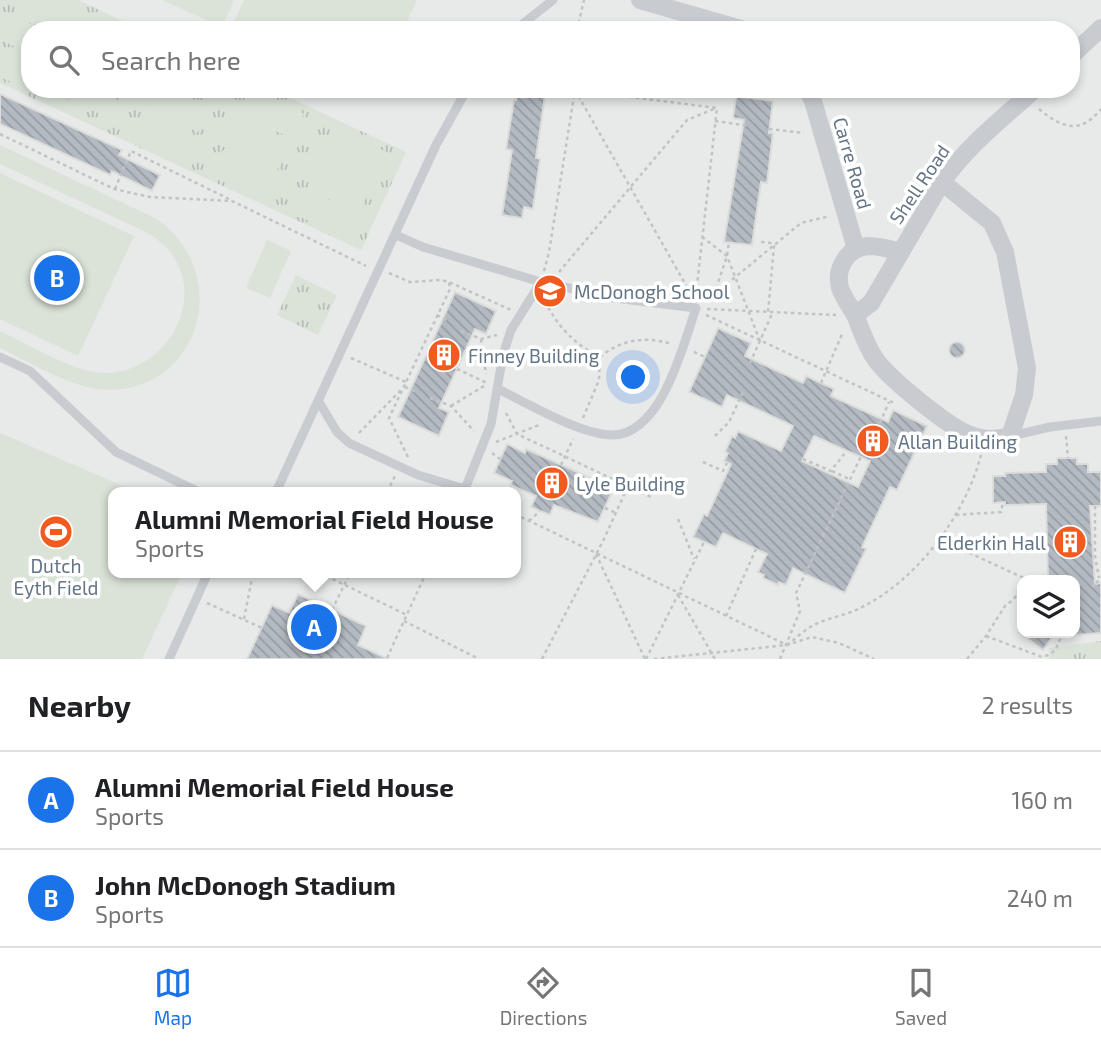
<!DOCTYPE html>
<style>
body{margin:0;font-family:"Exo 2",sans-serif;background:#f2f2f2;color:#202124}
.controls{position:absolute;right:21px;bottom:21px;display:grid;overflow:hidden;border-radius:14px;box-shadow:0 4px 10px #0003}
.controls button{width:63px;height:63px;display:grid;place-items:center;padding:0;border:0;border-bottom:2px solid #e0e0e0;background:#fff;color:#202124;font:35px sans-serif}
.you{position:absolute;left:634px;top:378px;width:24px;height:24px;margin:-18px;border:5px solid #fff;border-radius:50%;background:#1a73e8;box-shadow:0 0 0 10px #1a73e833}
.badge{display:grid;place-items:center;width:46px;height:46px;border-radius:50%;background:#1a73e8;color:#fff;font-size:23px;font-weight:700}
.pin{position:absolute;translate:-50% -50%;border:4px solid #fff;box-shadow:0 2px 7px #0006}
.popup{position:absolute;left:108px;top:487px;width:413px;height:91px;box-sizing:border-box;display:grid;place-content:center;border-radius:14px;background:#fff;filter:drop-shadow(0 2px 5px #0005);font-size:23px;white-space:nowrap;color:#757577}
.popup b{font-size:26px;color:#202124}
.popup::after{content:'';position:absolute;left:50%;top:100%;margin-left:-14px;border:14px solid transparent;border-top-color:#fff}
.list{margin:0;padding:0;list-style:none}
h2{display:flex;justify-content:space-between;align-items:center;height:91px;margin:0;padding:0 28px;font-size:30px}
h2 small{font-size:23px;font-weight:400;color:#757577}
.list li{display:grid;grid-template-columns:46px 1fr auto;gap:21px;align-items:center;box-sizing:border-box;height:98px;padding:0 28px;border-top:2px solid #e0e0e0}
.list b{display:block;font-size:26px;white-space:nowrap}
.list p{margin:0;font-size:23px;white-space:nowrap;color:#757577}
.list em{font-size:23px;font-style:normal;color:#757577}
.icon{flex:none;width:38px;height:38px;fill:none;stroke:currentColor;stroke-width:2;stroke-linecap:round;stroke-linejoin:round}
.map{position:relative;flex:none;width:1101px;height:659px;overflow:hidden}
.search{position:absolute;background:#fff;box-shadow:0 4px 10px #0003;left:21px;right:21px;top:21px;height:77px;display:flex;align-items:center;gap:18px;box-sizing:border-box;padding:0 24px;border-radius:28px;color:#757577;font-size:26px}
.sheet{height:287px;background:#fff}
nav{display:flex;justify-content:space-around;align-items:center;box-sizing:border-box;height:98px;border-top:2px solid #e0e0e0;background:#fff;font-size:19px;color:#757577}
nav a{display:grid;justify-items:center;gap:4px}
nav .on{color:#1a73e8}
.map>svg:first-child{display:block}
</style>
<div class="map">
<svg width="1101" height="659" viewBox="0 0 1101 659">
<defs>
<pattern id="grass-tufts" width="24" height="20" patternUnits="userSpaceOnUse" patternTransform="scale(1.75)"><rect width="24" height="20" fill="#dbe3d8"/><path d="M3 7l-1-3M5 7V3M7 7l1-3M15 17l-1-3M17 17v-4M19 17l1-3" fill="none" stroke="#b5bdb5"/></pattern>
<pattern id="building-back-hatch" width="6" height="6" patternUnits="userSpaceOnUse" patternTransform="scale(1.75)"><rect width="6" height="6" fill="#b3bac1"/><path d="M-1 5l2 2M0 0l6 6M5-1l2 2" fill="none" stroke="#959ca2"/></pattern>
</defs>
<rect width="100%" height="100%" fill="#fafaf8"/>
<path fill="#e8e9e9" fill-rule="evenodd" d="M0 0H1101V659H0ZM30 30H1071V89H30ZM113 492H515V573H113ZM1022 580H1075V633H1022Z"/>
<g fill="url(#grass-tufts)">
<path d="M0 0H78L142 30H30V89H271L406 152 361 250 0 83Z"/>
<path d="M296 275 337 295 318 335 277 315Z"/>
<path d="M1101 641V659H1050L1049 648Z"/>
</g>
<g fill="#dbe3d8">
<path d="M0 0H62L51 25Z"/>
<path d="M162 0H234L222 27Z"/>
<path d="M244 0H417L403 30H230Z"/>
<path d="M0 10 44 30H30V53L0 40Z"/>
<path d="M0 47 30 61V70L22 87 0 77Z"/>
<path d="M56 89H112L119 92 107 117 54 93Z"/>
<path d="M153 89H169L209 107 198 132 144 108Z"/>
<path d="M251 89 304 114 293 139 239 114Z"/>
<path d="M142 114 195 138 184 163 131 139Z"/>
<path d="M236 120 290 145 279 169 225 145Z"/>
<path d="M334 127 387 152 376 177 322 152Z"/>
<path d="M0 145 155 218C233 270 203 389 109 390 74 390 32 363 0 348V331C28 344 75 373 104 373 167 374 212 295 165 246 160 241 154 237 148 233L0 164Z"/>
<path d="M223 150 276 175 265 200 211 175Z"/>
<path d="M320 158 373 182 362 207 308 183Z"/>
<path d="M0 173 134 236 78 356 0 319Z"/>
<path d="M305 189 358 213 347 238 294 214Z"/>
<path d="M267 240 291 251 270 298 246 288Z"/>
<path d="M0 433 137 492H113V573H182L142 659H0Z"/>
</g>
<g fill="url(#building-back-hatch)" stroke="#dcdcda" stroke-width="2" fill-rule="evenodd">
<path d="M518 89H546L536 158 540 159 533 209 524 207 522 218 502 215 512 150 506 149 514 100H516Z"/>
<path d="M0 94 122 150 119 155 160 175 152 191 112 171 110 175 0 124Z"/>
<path d="M736 96 773 101 769 133H773L767 183 761 182 752 245 724 242 744 120 733 118Z"/>
<path d="M455 292 496 311 486 334 475 329 439 408 449 412 439 436 398 417Z"/>
<path d="M718 328 751 343 745 356 803 383 806 376 834 389 831 396 888 422 893 410 927 426 897 490 890 487 862 547 866 549 845 593 793 568 786 585 779 582 778 585 763 578 764 575 758 572 767 554 723 533 716 547 693 537 704 514 707 516 731 464 724 461 728 453 725 452 732 436 735 438 738 431 781 451 793 426 727 395 722 407 689 392ZM814 436 870 461 858 487 802 461Z"/>
<circle cx="957" cy="350" r="8"/>
<path d="M507 444 525 453 526 449 595 480 593 484 612 492 598 522 554 505 550 515 531 507 536 496 510 485 512 481 494 473Z"/>
<path d="M1057 458H1077V464H1088V472H1101V506H1090L1095 584 1101 583V633L1075 635V580H1048L1046 504 1005 505V502L993 503V476H1005V473L1046 472V464H1057Z"/>
<path d="M298 594 366 626 358 645 388 659H247L272 605 289 613Z"/>
<path d="M1020 633H1055L1043 650Z"/>
</g>
<g fill="none" stroke-linecap="round" stroke-linejoin="round">
<g stroke="#c1c4c6" stroke-width="2.5" stroke-dasharray="3.5 3.5" stroke-linecap="butt">
<path d="M577 30 584 0"/>
<path d="M575 90 691 294"/>
<path d="M1039 109C1062 128 1080 135 1101 109"/>
<path d="M715 121 750 126"/>
<path d="M769 129 804 133"/>
<path d="M0 134 114 189 150 197 232 201 366 266"/>
<path d="M115 189 131 151 229 199"/>
<path d="M702 237 727 256 760 341"/>
<path d="M761 242 772 243 774 246 768 313"/>
<path d="M544 271 549 252 575 90 717 108 696 294"/>
<path d="M559 272 687 120 714 109"/>
<path d="M389 273 410 282 441 280 449 282 511 310"/>
<path d="M714 295 727 256 729 242"/>
<path d="M545 301C557 326 575 345 600 357"/>
<path d="M705 302 801 223 830 216"/>
<path d="M707 309 836 315"/>
<path d="M437 315 449 321"/>
<path d="M706 315 894 403"/>
<path d="M461 331 481 339 497 335"/>
<path d="M481 339 486 374"/>
<path d="M694 352 705 357"/>
<path d="M600 357C622 339 645 336 672 344"/>
<path d="M351 358 406 382"/>
<path d="M750 363 772 314"/>
<path d="M457 369 487 383"/>
<path d="M821 383 843 332"/>
<path d="M405 387 416 392"/>
<path d="M430 398 451 406 474 431"/>
<path d="M451 406 484 386"/>
<path d="M506 413 517 434 651 497"/>
<path d="M583 418 599 380 600 358"/>
<path d="M880 423 889 402"/>
<path d="M359 433 401 390"/>
<path d="M715 436 729 422 743 392"/>
<path d="M1066 436 1068 458"/>
<path d="M496 442 539 425"/>
<path d="M492 453 500 459"/>
<path d="M408 457 389 418 450 289 449 282"/>
<path d="M803 459 831 471C836 463 842 459 846 450"/>
<path d="M703 462 723 471 727 463"/>
<path d="M561 465 573 439"/>
<path d="M832 471 851 480"/>
<path d="M387 492 395 476"/>
<path d="M1095 506V556L1099 578"/>
<path d="M605 508 616 513"/>
<path d="M515 514 787 645"/>
<path d="M956 515 1001 512 1003 502"/>
<path d="M678 519 694 559"/>
<path d="M529 521 540 511"/>
<path d="M936 544H950L1026 579 1048 578"/>
<path d="M596 554 645 659"/>
<path d="M320 573 407 615"/>
<path d="M1095 584 1093 586 1101 578"/>
<path d="M678 595 715 659"/>
<path d="M207 603 262 628"/>
<path d="M332 610 350 573"/>
<path d="M726 616 756 549"/>
<path d="M244 619 253 573"/>
<path d="M404 621 479 659"/>
<path d="M986 636 1042 657C1055 654 1057 648 1061 636"/>
<path d="M787 645C795 639 803 631 812 626 826 618 844 616 858 609 916 582 965 516 981 455"/>
<path d="M387 658 426 573"/>
<path d="M542 659 604 539 628 486"/>
<path d="M646 659 704 542"/>
<path d="M654 659 787 645 812 637 839 643 874 659"/>
<path d="M780 659 800 611 796 593 864 450"/>
<path d="M967 659 986 636 998 617 1005 606 1014 599 1022 585"/>
</g>
<g stroke="#c8ccd0" stroke-width="9">
<path d="M515 30 553 0"/>
<path d="M396 235 423 247 541 282 615 298 696 308C683 345 662 435 612 435 581 435 527 403 498 389"/>
<path d="M0 357 30 371 116 452 199 492"/>
<path d="M319 402 337 432 349 443 418 475 465 489 491 424 503 355 511 330 541 282"/>
<path d="M1011 436 1050 427 1101 421"/>
<path d="M276 492 436 145 467 89"/>
<path d="M169 659 208 573"/>
</g>
<g stroke="#c8ccd0" stroke-width="18">
<path d="M640 0 744 30"/>
<path d="M1071 56 1101 28"/>
<path d="M807 89 813 101 856 249"/>
<path d="M901 252C890 249 879 246 869 246 847 247 835 269 840 288 844 299 851 307 856 317 862 332 866 346 876 360 890 379 946 425 968 434 981 440 996 440 1010 436L1024 395 1027 368 1005 252 992 223 942 182"/>
<path d="M855 315 871 303 942 182C970 143 1000 121 1035 89"/>
</g>
</g>
<defs>
<symbol id="school-disc" viewBox="-11 -11 22 22"><circle r="9.5" fill="#f25a20" stroke="#fff"/><path d="M0-5L7-2L0 1L-7-2ZM-4 1L0 2.5L4 1V4Q0 6-4 4Z" fill="#fff"/></symbol>
<symbol id="building-disc" viewBox="-11 -11 22 22"><circle r="9.5" fill="#f25a20" stroke="#fff"/><path d="M-4-6H4V6H1V3H-1V6H-4ZM-2.5-4.3h1.7v1.8h-1.7ZM.8-4.3h1.7v1.8H.8ZM-2.5-1h1.7V.8h-1.7ZM.8-1h1.7V.8H.8Z" fill="#fff"/></symbol>
<symbol id="stadium-disc" viewBox="-11 -11 22 22"><circle r="9.5" fill="#f25a20" stroke="#fff"/><path d="M0-5a6.5 5 0 1 0 0 10a6.5 5 0 1 0 0-10ZM-3.5-1.8h7v3.6h-7Z" fill="#fff"/></symbol>
</defs>
<g fill-rule="evenodd">
<use href="#school-disc" x="531" y="272" width="38" height="38"/>
<use href="#building-disc" x="425" y="336" width="38" height="38"/>
<use href="#building-disc" x="854" y="422" width="38" height="38"/>
<use href="#building-disc" x="533" y="464" width="38" height="38"/>
<use href="#stadium-disc" x="37" y="513" width="38" height="38"/>
<use href="#building-disc" x="1051" y="523" width="38" height="38"/>
</g>
<g text-anchor="middle" dominant-baseline="central" stroke-width="7" stroke-linejoin="round" paint-order="stroke">
<g font-size="19" fill="#637485" stroke="#fff">
<text transform="translate(853 163) rotate(74)">Carre Road</text>
<text transform="translate(919 184) rotate(-56)">Shell Road</text>
</g>
<g font-size="19" fill="#637485" stroke="#fff" text-anchor="start">
<text x="574" y="291">McDonogh School</text>
<text x="468" y="355">Finney Building</text>
<text x="898" y="441">Allan Building</text>
<text x="576" y="483">Lyle Building</text>
<text x="1046" y="542" text-anchor="end">Elderkin Hall</text>
<text x="56" y="565" text-anchor="middle">Dutch<tspan x="56" dy="22">Eyth Field</tspan></text>
</g>
</g>
</svg>
<div class="controls">
<button><svg class="icon" aria-label="layers" viewBox="0 0 24 24"><path d="M12 4l9 5-9 5-9-5zM3 14l9 5 9-5"/></svg></button>
</div>
<div class="you"></div>
<div class="pin badge" style="left:314px;top:627px">A</div>
<div class="popup"><b>Alumni Memorial Field House</b>Sports</div>
<div class="pin badge" style="left:57px;top:278px">B</div>
<div class="search"><svg class="icon" aria-label="search" viewBox="0 0 24 24"><circle cx="10" cy="10" r="6"/><path d="M15 15l6 6"/></svg>Search here</div>
</div>
<section class="sheet">
<h2>Nearby<small>2 results</small></h2>
<ul class="list">
<li><span class="badge">A</span><div><b>Alumni Memorial Field House</b><p>Sports</p></div><em>160 m</em></li>
<li><span class="badge">B</span><div><b>John McDonogh Stadium</b><p>Sports</p></div><em>240 m</em></li>
</ul>
</section>
<nav>
<a class="on"><svg class="icon" aria-label="map" viewBox="0 0 24 24"><path d="M3 6l6-2 6 2 6-2v14l-6 2-6-2-6 2zM9 4v14M15 6v14"/></svg>Map</a>
<a><svg class="icon" aria-label="directions" viewBox="0 0 24 24"><path d="M12 3l9 9-9 9-9-9zM9 14v-3h6M13 9l2 2-2 2"/></svg>Directions</a>
<a><svg class="icon" aria-label="saved" viewBox="0 0 24 24"><path d="M7 4h10v16l-5-4-5 4z"/></svg>Saved</a>
</nav>
